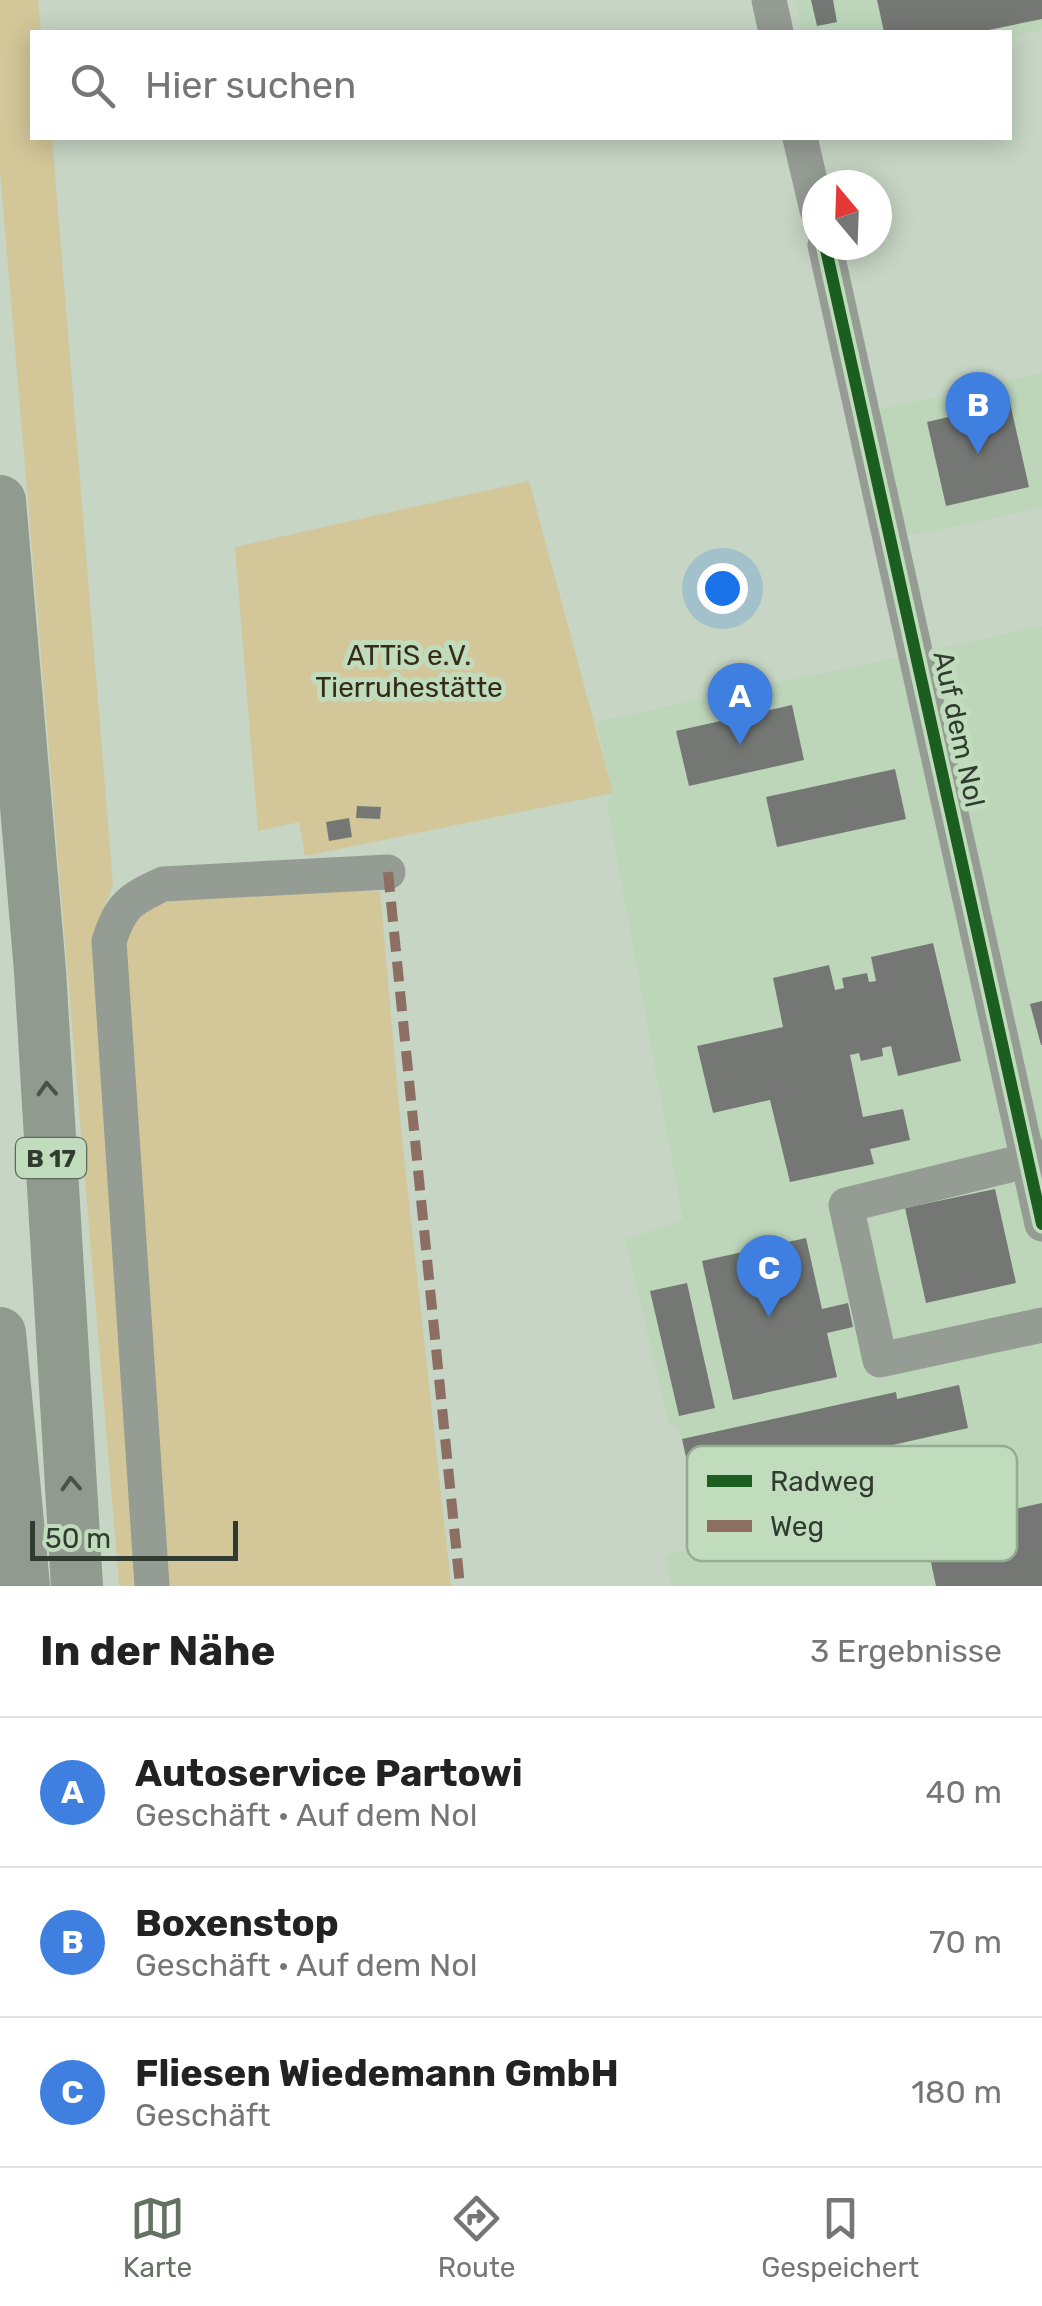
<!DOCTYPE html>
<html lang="de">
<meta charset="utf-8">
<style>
body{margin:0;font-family:Rubik,sans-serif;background:#f2f2f2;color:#222}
.compass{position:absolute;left:802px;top:170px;width:90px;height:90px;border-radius:50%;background:#fff;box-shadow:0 5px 25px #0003;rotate:341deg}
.scale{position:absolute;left:30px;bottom:25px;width:208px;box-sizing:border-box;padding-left:10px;border:5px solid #303c2f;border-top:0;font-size:28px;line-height:35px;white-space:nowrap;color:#303c2f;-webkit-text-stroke:8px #c0dcbd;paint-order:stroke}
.you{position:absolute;left:722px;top:588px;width:35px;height:35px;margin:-25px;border:8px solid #fff;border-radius:50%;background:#1a73e8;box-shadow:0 0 0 15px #1a73e833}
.badge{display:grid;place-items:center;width:65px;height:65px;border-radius:50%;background:#647263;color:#fff;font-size:32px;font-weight:700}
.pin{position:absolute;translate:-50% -82px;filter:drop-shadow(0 2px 5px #0008)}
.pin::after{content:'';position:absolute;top:52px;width:35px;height:30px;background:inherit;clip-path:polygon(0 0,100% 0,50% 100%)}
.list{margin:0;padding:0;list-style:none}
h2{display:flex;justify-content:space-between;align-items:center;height:130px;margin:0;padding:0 40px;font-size:42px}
h2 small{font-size:32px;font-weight:400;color:#767676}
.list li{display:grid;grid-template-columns:65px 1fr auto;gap:30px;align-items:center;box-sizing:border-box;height:150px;padding:0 40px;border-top:2px solid #e0e0e0}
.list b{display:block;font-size:38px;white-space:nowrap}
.list p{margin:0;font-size:32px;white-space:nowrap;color:#767676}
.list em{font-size:32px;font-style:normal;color:#767676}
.icon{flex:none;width:55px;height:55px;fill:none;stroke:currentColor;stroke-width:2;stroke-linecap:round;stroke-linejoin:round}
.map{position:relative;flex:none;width:1042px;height:1586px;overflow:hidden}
.search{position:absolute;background:#fff;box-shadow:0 5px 25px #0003;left:30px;right:30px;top:30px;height:110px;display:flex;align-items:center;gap:25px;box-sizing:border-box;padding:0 35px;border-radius:0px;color:#767676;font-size:38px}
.sheet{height:580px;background:#fff}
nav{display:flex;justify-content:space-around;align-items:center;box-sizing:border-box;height:140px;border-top:2px solid #e0e0e0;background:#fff;font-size:28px;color:#767676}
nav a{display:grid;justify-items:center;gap:5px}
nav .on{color:#647263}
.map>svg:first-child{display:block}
</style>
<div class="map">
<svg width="1042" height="1586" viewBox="0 0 1042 1586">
<rect width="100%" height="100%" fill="#c6d5c4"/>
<g fill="#bdd6ba">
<path d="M795 0H1042V30L1010 37V32H802Z"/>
<path d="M1042 373V508L892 539 864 413Z"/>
<path d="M1042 626V1586H672L665 1555 705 1547 678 1426H670L625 1240 683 1220 607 803 613 793 596 722Z"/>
</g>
<g fill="#d3c699">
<path d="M0 0H38L41 32H32V138H52L55 174 113 885 102 915 138 1586H119V1583L0 170Z"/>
<path d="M529 481 613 793 305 856 299 822 258 831 235 547Z"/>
<path d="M380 891 401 1129 451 1586H159L118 943 142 901 165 893Z"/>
</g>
<g fill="#747774">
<path d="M811 0H833L837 22 817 26Z"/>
<path d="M877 0H1042V19L979 32H884Z"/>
<path d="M1010 403 1029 487 946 506 927 422Z"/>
<path d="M792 705 804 760 689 786 676 731Z"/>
<path d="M895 769 906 819 777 847 766 797Z"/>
<path d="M357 806 381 807 380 819 356 818Z"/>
<path d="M349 818 352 837 329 841 326 822Z"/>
<path d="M933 943 961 1061 898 1076 891 1046 882 1048 883 1056 861 1061 859 1053 850 1055 863 1117 903 1109 910 1140 870 1149 874 1164 790 1182 770 1100 713 1113 697 1046 783 1027 773 978 829 965 835 990 844 988 842 978 867 973 869 982 876 981 871 957Z"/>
<path d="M1042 1001V1045H1041L1030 1004Z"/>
<path d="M995 1189 1016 1283 926 1303 905 1208Z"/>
<path d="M806 1238 822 1309 848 1303 853 1327 827 1333 837 1377 733 1400 702 1261Z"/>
<path d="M687 1283 715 1408 679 1416 650 1291Z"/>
<path d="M959 1385 968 1428 866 1451 878 1508 706 1546 682 1439 896 1392 897 1399Z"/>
<path d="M1042 1503V1586H936L924 1529Z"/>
</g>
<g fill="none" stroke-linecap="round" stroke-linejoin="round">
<g stroke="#959c94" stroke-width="35">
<path d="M769 0 776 32"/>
<path d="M800 138 817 210"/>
<path d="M825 245 1042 1224"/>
<path d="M1042 1157 846 1205 880 1360 1042 1325"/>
<path d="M152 1586 109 941C121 905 129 900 163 884L388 872"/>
</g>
<g stroke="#909a8e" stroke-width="52">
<path d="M0 501 40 971 77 1586"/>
<path d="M0 1333 24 1586"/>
</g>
<path stroke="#8d6e63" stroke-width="10" stroke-dasharray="20 10" stroke-linecap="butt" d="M388 872 460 1586"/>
<defs>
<path id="cycleway" d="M825 245 1042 1224"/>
</defs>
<use href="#cycleway" stroke="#c0dcbd" stroke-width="19"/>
<use href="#cycleway" stroke="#1b5e20" stroke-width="12"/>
</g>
<defs><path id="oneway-chevron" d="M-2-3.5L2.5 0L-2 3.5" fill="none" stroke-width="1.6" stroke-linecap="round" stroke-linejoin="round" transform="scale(2.5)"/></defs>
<g stroke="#485447">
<use href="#oneway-chevron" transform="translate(47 1089) rotate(-93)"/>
<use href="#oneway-chevron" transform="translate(71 1484) rotate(-93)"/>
</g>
<g text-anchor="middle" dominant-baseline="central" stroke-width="10" stroke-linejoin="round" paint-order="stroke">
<rect fill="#c0dcbd" stroke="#5b6c5a" stroke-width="2.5" x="16" y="1138" width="70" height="40" rx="8"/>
<g font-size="25" font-weight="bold" fill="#303c2f">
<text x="51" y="1158">B 17</text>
</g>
<g font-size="28" fill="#352b18" stroke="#c0dcbd">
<text x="409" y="655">ATTiS e.V.<tspan x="409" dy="32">Tierruhestätte</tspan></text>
</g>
<g font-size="28" fill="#303c2f" stroke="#c0dcbd">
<text transform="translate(959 729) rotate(78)">Auf dem Nol</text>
</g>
</g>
<rect x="687" y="1446" width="330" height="115" rx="15" fill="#c0dcbd" stroke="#95ac92" stroke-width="2.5"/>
<rect x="707" y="1475" width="45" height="12" fill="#1b5e20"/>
<rect x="707" y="1520" width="45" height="12" fill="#8d6e63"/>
<g font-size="28" fill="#303c2f">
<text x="770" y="1491">Radweg</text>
<text x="770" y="1536">Weg</text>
</g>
</svg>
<svg class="compass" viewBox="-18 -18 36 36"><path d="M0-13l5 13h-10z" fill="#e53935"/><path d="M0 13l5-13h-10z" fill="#767676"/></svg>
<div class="scale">50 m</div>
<div class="you"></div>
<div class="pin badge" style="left:740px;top:745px;background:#3f7fe0">A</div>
<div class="pin badge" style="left:978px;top:454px;background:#3f7fe0">B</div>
<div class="pin badge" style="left:769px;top:1317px;background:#3f7fe0">C</div>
<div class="search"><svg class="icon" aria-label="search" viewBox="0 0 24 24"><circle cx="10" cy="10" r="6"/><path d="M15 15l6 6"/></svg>Hier suchen</div>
</div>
<section class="sheet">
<h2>In der Nähe<small>3 Ergebnisse</small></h2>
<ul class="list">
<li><span class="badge" style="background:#3f7fe0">A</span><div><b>Autoservice Partowi</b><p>Geschäft · Auf dem Nol</p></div><em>40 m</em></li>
<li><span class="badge" style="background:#3f7fe0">B</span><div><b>Boxenstop</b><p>Geschäft · Auf dem Nol</p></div><em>70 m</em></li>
<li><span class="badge" style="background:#3f7fe0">C</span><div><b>Fliesen Wiedemann GmbH</b><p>Geschäft</p></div><em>180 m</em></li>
</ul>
</section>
<nav>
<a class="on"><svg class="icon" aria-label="map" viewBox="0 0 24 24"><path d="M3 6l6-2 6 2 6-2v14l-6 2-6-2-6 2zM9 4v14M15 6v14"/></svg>Karte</a>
<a><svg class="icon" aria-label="directions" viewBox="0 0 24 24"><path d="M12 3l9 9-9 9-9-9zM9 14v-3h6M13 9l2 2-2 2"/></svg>Route</a>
<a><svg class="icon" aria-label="saved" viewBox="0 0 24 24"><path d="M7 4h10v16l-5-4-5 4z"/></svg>Gespeichert</a>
</nav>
